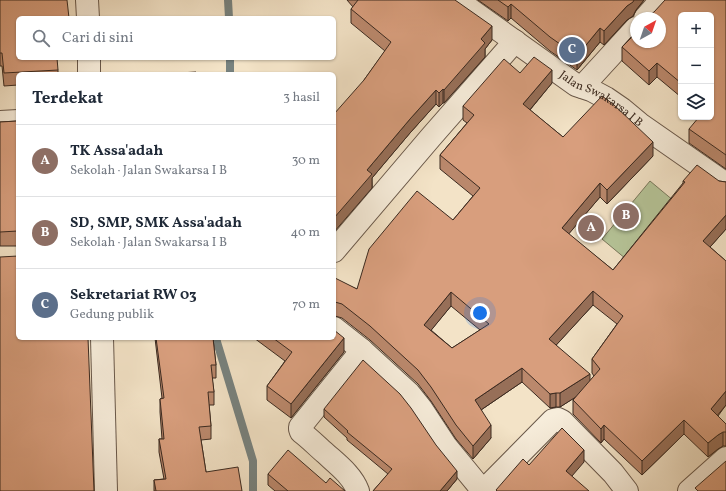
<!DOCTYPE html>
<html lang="id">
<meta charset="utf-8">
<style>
body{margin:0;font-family:Vollkorn,serif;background:#f2f2f3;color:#1f2937}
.controls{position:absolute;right:12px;top:12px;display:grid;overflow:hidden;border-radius:6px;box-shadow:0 1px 3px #0004}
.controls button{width:36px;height:36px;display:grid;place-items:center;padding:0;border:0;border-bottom:1px solid #e0e1e3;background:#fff;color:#1f2937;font:20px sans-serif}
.compass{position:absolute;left:630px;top:12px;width:36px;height:36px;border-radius:50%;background:#fff;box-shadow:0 1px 3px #0004;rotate:40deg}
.you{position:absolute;left:480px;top:313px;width:14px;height:14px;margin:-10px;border:3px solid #fff;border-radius:50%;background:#1a73e8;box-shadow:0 0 0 6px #1a73e833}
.badge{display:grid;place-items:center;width:26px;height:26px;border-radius:50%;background:#0f766e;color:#fff;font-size:13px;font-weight:700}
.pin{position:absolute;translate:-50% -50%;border:2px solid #fff;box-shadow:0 1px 4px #0006}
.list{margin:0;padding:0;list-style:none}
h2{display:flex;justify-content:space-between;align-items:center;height:52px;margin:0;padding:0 16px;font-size:17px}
h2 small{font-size:13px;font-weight:400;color:#747a83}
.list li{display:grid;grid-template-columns:26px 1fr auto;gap:12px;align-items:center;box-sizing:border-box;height:72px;padding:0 16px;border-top:1px solid #e0e1e3}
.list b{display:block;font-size:15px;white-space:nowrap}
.list p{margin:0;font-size:13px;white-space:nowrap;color:#747a83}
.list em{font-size:13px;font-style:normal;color:#747a83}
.icon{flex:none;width:22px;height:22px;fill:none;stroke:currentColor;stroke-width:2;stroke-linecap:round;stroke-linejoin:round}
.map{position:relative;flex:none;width:726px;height:491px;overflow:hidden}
.search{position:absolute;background:#fff;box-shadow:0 1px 3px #0004;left:16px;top:16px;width:320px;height:44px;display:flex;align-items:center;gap:10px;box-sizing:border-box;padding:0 14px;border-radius:6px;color:#747a83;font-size:15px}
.panel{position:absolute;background:#fff;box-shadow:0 1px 3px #0004;left:16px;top:72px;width:320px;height:268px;border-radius:6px}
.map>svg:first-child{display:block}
</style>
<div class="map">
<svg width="726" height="491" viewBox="0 0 726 491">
<rect width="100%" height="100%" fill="#f3e3c7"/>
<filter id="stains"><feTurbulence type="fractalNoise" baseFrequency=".005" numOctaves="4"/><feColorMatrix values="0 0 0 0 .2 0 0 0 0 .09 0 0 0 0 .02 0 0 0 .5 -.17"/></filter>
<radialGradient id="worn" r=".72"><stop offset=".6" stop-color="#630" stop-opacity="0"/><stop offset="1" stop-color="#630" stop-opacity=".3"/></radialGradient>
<path fill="#b6c599" stroke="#78785c" d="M650 181 674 201 626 259 602 239Z"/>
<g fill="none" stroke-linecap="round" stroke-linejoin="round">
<g stroke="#77827f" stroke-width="8">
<path d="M228 0 229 18"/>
<path d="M230 58V74"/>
<path d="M216 338 217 342 253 461V491"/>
</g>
<defs>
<g id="street">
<path d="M87 0 88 18"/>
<path id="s1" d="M457 0 576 85 591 90 606 98 622 109 640 124 726 184"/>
<path d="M645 18 661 0"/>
<path d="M89 58V74"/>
<path d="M582 87 636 28"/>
<path d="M0 122 18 121"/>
<path d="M334 251 431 137 515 41"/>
<path d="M334 328 362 350 409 393 421 408 446 446 483 491"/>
<path d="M102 338 106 491"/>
<path d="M358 491C352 475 337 464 325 453 317 446 309 438 301 432L300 429V427L362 350"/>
<path d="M483 491 553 420 558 419 562 421 613 473 627 491"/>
<path d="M689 491 726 458"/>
</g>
</defs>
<use href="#street" stroke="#69584a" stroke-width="24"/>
<use href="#street" stroke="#f7eddb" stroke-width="22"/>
</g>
<g fill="#ba886c" stroke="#3b2a20" fill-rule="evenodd">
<path d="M0 0 18 18 58 70V74H18V85L4 86 2 66H0Z"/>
<path d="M347 0H455L492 40 485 49V57L444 103H443L439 107 436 104 410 133 372 178V188L364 80 385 51 351 23V9L353 7Z"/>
<path d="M478 0H644L636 10 633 16 627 20 604 45 600 42 577 70 550 51 511 18 508 21Z"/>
<path d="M726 0V169L689 143V129L711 117V15H681V97L657 77 649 85 622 61V47L654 12Z"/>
<path d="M520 73 552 83 530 110 563 137 653 156 607 204 600 197 568 234 613 270 683 183V181H719L726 182V229L710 247 726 261V405L718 416 726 424V446H723L718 449 708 457 684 434 642 475 604 439 601 443 573 414V400L574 398 560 407H556L550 408 522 382 481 410 491 438 473 459 456 439 431 401 418 384 370 340 342 318 335 316H334V280L357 289 453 220 473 196 440 169V155L467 123 463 120V106ZM593 305 617 324 592 359V373L594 376 590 381 556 345ZM451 306 480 330 452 348 431 330Z"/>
<path d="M18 121V246H0V122Z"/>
<path d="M155 338H213L216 365V378H212L214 392V405H209L211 426V439L201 440 206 472 242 491H154V480L164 479 159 452V439H162L160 412V399L162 398Z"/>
<path d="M254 338H334L344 352 291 418 267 400V386L285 361Z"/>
<path d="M324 409 457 479 447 491H373L388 474 347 440V438L324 417Z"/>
<path d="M268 474 326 483 345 491H275L268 485Z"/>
</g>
<g fill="#976f58" stroke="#3b2a20">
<path d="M634 0H644L636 10 633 16 627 20 604 45V31L627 6Z"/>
<path d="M511 4V18L508 21V7Z"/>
<path d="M492 26V40L485 49V57L444 103V90L481 39Z"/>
<path d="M600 28V42L577 70V56Z"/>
<path d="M657 63V77L649 85V71Z"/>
<path d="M552 70V83L523 118V104Z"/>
<path d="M443 89V103L439 107V93Z"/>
<path d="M436 90V104L410 133 372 178V188L334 232V218L367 170 410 119Z"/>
<path d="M653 142V156L607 204V190Z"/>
<path d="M600 183V197L562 242V228Z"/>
<path d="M726 215V229L703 255V241Z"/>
<path d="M593 291V305L549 353V339Z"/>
<path d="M451 292V306L424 339V325Z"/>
<path d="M344 338V352L291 418V404Z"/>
<path d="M522 368V382L475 414V400Z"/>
<path d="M590 374V388L560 407V393Z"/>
<path d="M726 391V405L711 423V409Z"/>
<path d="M556 393V407L550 408V394Z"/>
<path d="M684 420V434L642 475V461Z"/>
<path d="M491 425V438L473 459V446Z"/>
<path d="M604 425V439L601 443V429Z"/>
<path d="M723 432V446L718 449 708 457V443L718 435Z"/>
<path d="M584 450V462L566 483V471Z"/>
<path d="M457 471V479L447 491H440Z"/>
</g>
<g fill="#d89e7d" stroke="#3b2a20" fill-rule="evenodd">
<path d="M0 0H67L69 18H18V58H57L58 70 4 73 2 53H0Z"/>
<path d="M358 0H455L492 26 481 39 485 43 444 90 443 89 439 93 436 90 410 119 367 170 372 174 334 218V114L364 80 391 42 351 9Z"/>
<path d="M498 0H634L633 2 627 6 604 31 600 28 577 56 550 37 511 4 508 7Z"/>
<path d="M665 0H726V155L689 129 699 117H711V15H681V83L657 63 649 71 622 47 636 33V42H660V18H647L648 16 654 12Z"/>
<path d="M534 57 552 70 523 104 563 137 602 96 613 104 653 142 607 190 600 183 562 228 613 270 685 182 683 181 697 165 719 181 726 182V215L703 241 726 261V391L711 409 726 424V432H723L718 435 708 443 684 420 642 461 604 425 601 429 573 400 600 369 592 359 623 316 593 291 549 339 590 374 560 393H556L550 394 522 368 475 400 491 425 473 446 456 425 431 387 418 370 370 326 342 304 335 302H334V280L335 278 357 289 369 249 417 191 453 220 480 188 440 155 474 115 463 106 504 59 520 73ZM451 292 489 324 452 348 424 325Z"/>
<path d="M196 72V74H163Z"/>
<path d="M17 121H18V231L0 232V122Z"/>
<path d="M18 256V338H88L94 491H0V257Z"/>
<path d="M334 330 344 338 291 404 267 386 292 352 273 338H334Z"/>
<path d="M156 338H213L216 365H211L214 392H208L211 426 199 427 206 472 238 467 242 491H156L154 480 166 479 159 439H164L160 399 164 398Z"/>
<path d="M363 360 400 394 411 408 436 445 457 471 440 491H373L392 469 347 432 348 431 324 409Z"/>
<path d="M562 428 584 450 566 471 589 491H497L496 490 523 459 529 465Z"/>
<path d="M288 450 326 483 330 478 345 491H288L268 474Z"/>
<path d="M726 461V491H698L695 488Z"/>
</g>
<g text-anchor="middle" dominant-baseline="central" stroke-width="4" stroke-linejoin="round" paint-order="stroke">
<g font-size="12" fill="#3b2a20" stroke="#f7eddb">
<text stroke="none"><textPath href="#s1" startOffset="175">Jalan Swakarsa I B</textPath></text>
</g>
</g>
<rect width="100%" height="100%" filter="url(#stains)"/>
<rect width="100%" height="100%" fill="url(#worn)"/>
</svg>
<div class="controls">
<button>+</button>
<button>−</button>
<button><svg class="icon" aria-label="layers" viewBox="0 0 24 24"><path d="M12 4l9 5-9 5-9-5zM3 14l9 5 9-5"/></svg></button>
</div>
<svg class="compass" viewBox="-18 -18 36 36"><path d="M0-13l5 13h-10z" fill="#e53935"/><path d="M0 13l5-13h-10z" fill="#747a83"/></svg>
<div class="you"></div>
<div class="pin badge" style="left:591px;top:228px;background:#8d6e63">A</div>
<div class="pin badge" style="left:626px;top:216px;background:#8d6e63">B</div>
<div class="pin badge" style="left:572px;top:50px;background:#5c6f8a">C</div>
<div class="search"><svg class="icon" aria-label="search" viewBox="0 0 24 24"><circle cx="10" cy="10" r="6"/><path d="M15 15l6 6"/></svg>Cari di sini</div>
<section class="panel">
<h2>Terdekat<small>3 hasil</small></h2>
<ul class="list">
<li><span class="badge" style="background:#8d6e63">A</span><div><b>TK Assa'adah</b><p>Sekolah · Jalan Swakarsa I B</p></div><em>30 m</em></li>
<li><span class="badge" style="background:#8d6e63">B</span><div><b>SD, SMP, SMK Assa'adah</b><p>Sekolah · Jalan Swakarsa I B</p></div><em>40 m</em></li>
<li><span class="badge" style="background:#5c6f8a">C</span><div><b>Sekretariat RW 03</b><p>Gedung publik</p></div><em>70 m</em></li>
</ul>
</section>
</div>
